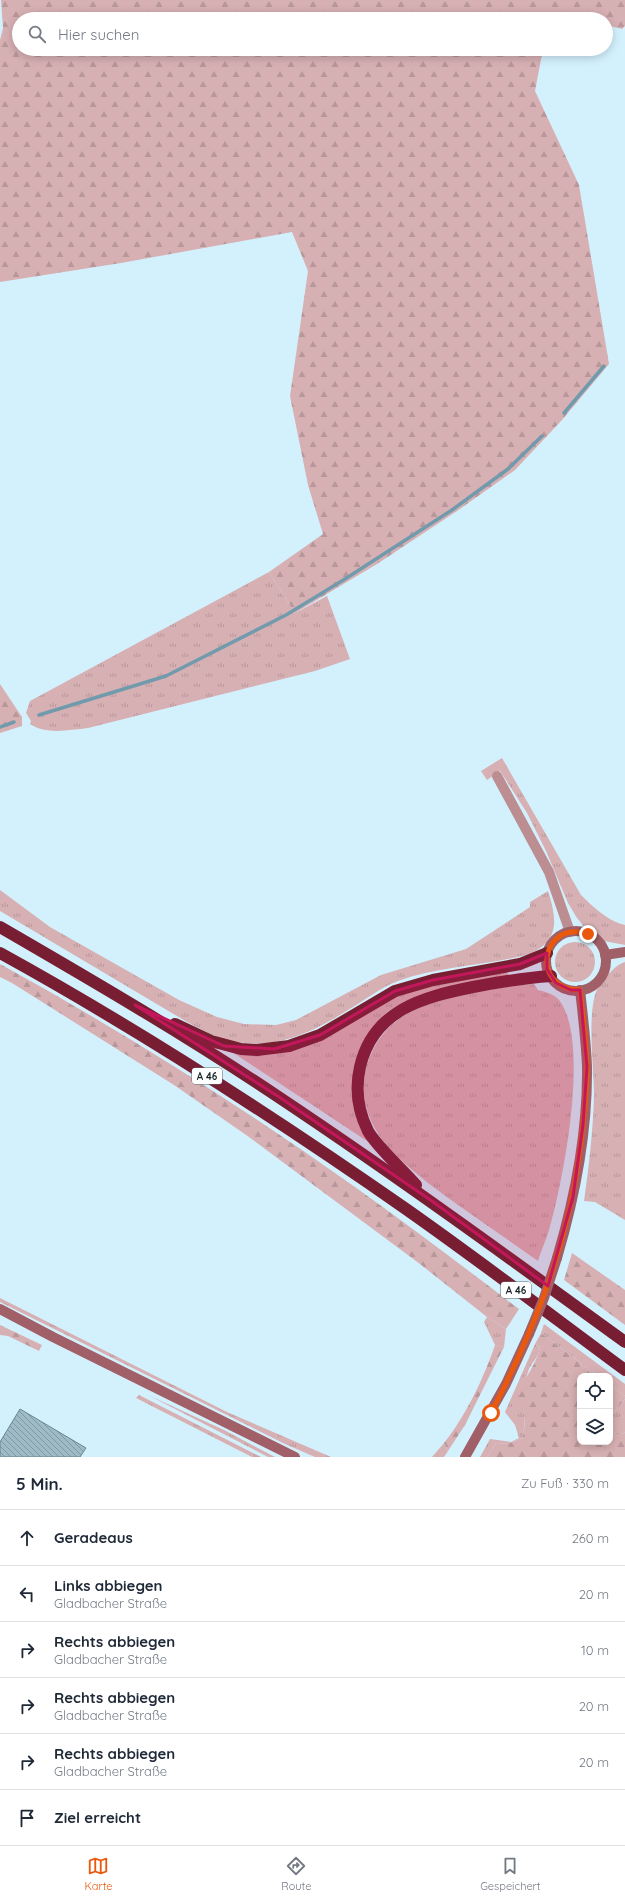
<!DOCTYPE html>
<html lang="de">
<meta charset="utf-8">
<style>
body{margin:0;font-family:Quicksand,sans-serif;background:#f2f2f3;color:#1f2937}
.controls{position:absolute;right:12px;bottom:12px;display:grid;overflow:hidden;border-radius:8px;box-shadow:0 2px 10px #0003}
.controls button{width:36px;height:36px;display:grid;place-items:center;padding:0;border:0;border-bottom:1px solid #e0e1e3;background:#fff;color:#1f2937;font:20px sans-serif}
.stop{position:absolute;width:12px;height:12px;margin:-9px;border:3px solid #ea580c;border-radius:50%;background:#fff}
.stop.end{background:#ea580c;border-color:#fff;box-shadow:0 1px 4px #0008}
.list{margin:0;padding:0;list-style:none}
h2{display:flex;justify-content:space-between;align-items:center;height:52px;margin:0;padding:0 16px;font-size:17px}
h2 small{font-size:13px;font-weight:400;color:#747a83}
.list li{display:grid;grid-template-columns:26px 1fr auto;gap:12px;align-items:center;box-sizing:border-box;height:56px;padding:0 16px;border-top:1px solid #e0e1e3}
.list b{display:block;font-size:15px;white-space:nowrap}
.list p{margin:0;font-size:13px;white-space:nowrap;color:#747a83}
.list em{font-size:13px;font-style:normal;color:#747a83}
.icon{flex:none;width:22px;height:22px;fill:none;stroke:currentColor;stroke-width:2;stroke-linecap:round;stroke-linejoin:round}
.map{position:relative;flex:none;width:625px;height:1457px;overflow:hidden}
.search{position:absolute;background:#fff;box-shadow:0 2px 10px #0003;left:12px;right:12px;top:12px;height:44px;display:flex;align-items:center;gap:10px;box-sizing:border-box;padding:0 14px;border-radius:22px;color:#747a83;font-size:15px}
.sheet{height:388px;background:#fff}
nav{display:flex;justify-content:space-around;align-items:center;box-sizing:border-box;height:56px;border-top:1px solid #e0e1e3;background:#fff;font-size:11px;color:#747a83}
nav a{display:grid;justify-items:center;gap:2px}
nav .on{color:#ea580c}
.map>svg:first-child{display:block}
</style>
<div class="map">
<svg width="625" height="1457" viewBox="0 0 625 1457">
<defs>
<pattern id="grass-tufts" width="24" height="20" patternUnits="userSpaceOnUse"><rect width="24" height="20" fill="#d7b0b3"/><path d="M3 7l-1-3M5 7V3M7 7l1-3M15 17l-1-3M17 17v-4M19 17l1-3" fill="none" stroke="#b8979a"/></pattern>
<pattern id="forest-firs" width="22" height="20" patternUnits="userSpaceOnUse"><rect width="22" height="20" fill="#d7b0b3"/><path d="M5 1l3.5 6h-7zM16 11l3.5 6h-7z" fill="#b8979a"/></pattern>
<pattern id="building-back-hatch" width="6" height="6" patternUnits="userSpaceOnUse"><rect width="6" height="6" fill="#9ebbc6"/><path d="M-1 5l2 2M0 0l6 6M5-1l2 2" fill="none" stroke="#8098a1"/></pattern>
</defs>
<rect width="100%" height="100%" fill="#d3f1fd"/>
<g fill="url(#grass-tufts)">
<path d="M269 572 295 613 327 596 350 659 315 671 88 728C69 730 46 735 30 724L31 721 26 713 30 701Z"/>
<path d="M502 758 581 895C592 906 609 922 625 925V945L604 941 586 929 577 918 568 903 546 851 527 813 504 777 500 771 487 780 481 771Z"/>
<path d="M0 890 50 927 179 1000 217 1017 244 1024 276 1025 296 1020 381 975 466 949 530 907V902L548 891C557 919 560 941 529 954 486 966 440 966 398 981 380 988 365 1000 348 1010 307 1036 266 1054 217 1037 207 1033 197 1027 187 1022L0 911Z"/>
<circle cx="575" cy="962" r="20"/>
<path d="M625 962V1220L595 1202 584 1201C589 1166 593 1131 594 1095 594 1068 587 1016 596 992 601 982 614 965 625 962Z"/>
<path d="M507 971 508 976 443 989 421 995 388 1011 371 1031 358 1060 370 1143 232 1052 271 1053 390 998 431 985Z"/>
<path d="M534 984 538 990C546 992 554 994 559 1000 591 1041 563 1182 549 1230 546 1240 541 1251 538 1261 503 1236 467 1212 432 1186 416 1173 400 1161 387 1146 370 1126 359 1098 365 1073 378 1015 426 1001 477 992 496 989 515 985 534 984Z"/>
<path d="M0 1298 227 1412 331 1457H315L285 1444 0 1302Z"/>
<path d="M487 1317 506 1329 504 1347 495 1345 484 1322Z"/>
<path d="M544 1324 625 1384V1396L610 1385V1376H598L541 1333Z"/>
<path d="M535 1344 540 1347C538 1360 531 1362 528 1372 520 1395 529 1416 522 1438L508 1444 496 1443 487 1457H480L490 1439 511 1442 519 1438 515 1425 505 1412Z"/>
<path d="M139 1395 261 1457H252L136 1398Z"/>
<path d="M148 1395 224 1430 275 1457H268Z"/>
<path d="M625 1399V1432L618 1436 610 1427V1417Z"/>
<path d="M444 1443 448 1451 444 1457H432Z"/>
</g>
<g fill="url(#forest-firs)">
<path d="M1 0H625V26L622 29 606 25V19H577L550 13 549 19H19V49H543L535 91 579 185 609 364 562 420 515 470 457 511 377 564 295 613 269 572 323 534 308 485 290 396 308 271 292 232 121 263 0 282V40L3 28Z"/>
<path d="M0 684 22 717V726L0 733Z"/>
<path d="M0 964C122 1031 241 1106 355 1187 411 1227 465 1268 519 1309L506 1329 487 1317 420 1264 249 1137 174 1085 12 983 0 977Z"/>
<path d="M572 1253 625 1290V1325L564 1280Z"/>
<path d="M0 1325 42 1345 39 1351 8 1336 0 1335Z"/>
<path d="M541 1333 598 1376H580V1442H610V1427L618 1436 625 1432V1457H487L496 1443 508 1444 522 1438C527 1421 526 1408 517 1393 524 1380 538 1361 540 1347L535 1344Z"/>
<path d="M495 1345 504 1347 465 1425 448 1451 444 1443C465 1417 484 1378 495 1345Z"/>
<path d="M610 1385 625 1396V1399L610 1417Z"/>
</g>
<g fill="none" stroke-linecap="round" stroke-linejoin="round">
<g stroke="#719bac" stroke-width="3.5">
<path d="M564 413 604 366"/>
<path d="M39 715 166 676 286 615 345 579 452 510 508 469 542 436"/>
<path d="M0 727 14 722"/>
</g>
</g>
<path fill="url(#building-back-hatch)" stroke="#69848f" d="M20 1409 86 1448 80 1457H0V1442Z"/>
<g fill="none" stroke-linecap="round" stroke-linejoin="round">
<path stroke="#bc8e92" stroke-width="10" d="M497 776 549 872 570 932"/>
<g stroke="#a16068" stroke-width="10">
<circle cx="576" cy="961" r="30"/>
<path d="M605 955 625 952"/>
<path d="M557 1258C575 1197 588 1131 587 1066 586 1041 583 1016 580 990"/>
<path d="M0 1309 53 1337 295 1457"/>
<path d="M465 1457 506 1384 529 1334"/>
</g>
<g stroke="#781e32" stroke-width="12">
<path d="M0 927C95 982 189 1037 280 1098 397 1176 511 1259 625 1342"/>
<path d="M0 953C140 1030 274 1117 406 1209 480 1261 552 1316 625 1370"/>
<path d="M175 1024 211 1041 241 1049 257 1050 289 1046 320 1035 395 991 433 980 520 964 547 953"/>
<path d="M416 1185C403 1170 377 1147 368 1131 358 1111 355 1089 360 1067 373 1010 423 997 473 987 499 982 524 978 551 976"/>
</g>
<path stroke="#a16068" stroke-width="10" d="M529 1334 544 1298 557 1258"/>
</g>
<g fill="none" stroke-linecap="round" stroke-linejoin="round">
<path stroke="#ea580c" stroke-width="5" d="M491 1413C537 1325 569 1241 581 1142 584 1116 587 1091 587 1066 586 1040 583 1016 580 990 530 990 540 919 588 934"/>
</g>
<path fill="#c2185b" fill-opacity="0.2" stroke="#c2185b" stroke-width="3" stroke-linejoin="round" d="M547 953V969L556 983 571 990H580L587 1067 583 1125 573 1197 548 1286 429 1199 279 1097 135 1005 224 1046 274 1049 320 1035 395 991 433 980 520 964Z"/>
<g text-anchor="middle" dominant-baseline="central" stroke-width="3" stroke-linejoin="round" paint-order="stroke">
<g fill="#fff" stroke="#60686b" stroke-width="1">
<rect x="192" y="1068" width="30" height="16" rx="3"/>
<rect x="501" y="1282" width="30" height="16" rx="3"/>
</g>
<g font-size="10" font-weight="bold" fill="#1c272c">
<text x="207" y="1076">A 46</text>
<text x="516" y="1290">A 46</text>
</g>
</g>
</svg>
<div class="controls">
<button><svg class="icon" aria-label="locate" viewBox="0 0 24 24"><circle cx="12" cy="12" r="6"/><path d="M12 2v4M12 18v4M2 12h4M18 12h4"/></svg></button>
<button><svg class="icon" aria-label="layers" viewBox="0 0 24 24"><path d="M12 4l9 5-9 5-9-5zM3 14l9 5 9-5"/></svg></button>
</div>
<div class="stop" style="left:491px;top:1413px"></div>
<div class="stop end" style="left:588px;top:934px"></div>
<div class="search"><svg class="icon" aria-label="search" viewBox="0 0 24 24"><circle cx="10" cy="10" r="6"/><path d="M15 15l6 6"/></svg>Hier suchen</div>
</div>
<section class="sheet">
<h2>5 Min.<small>Zu Fuß · 330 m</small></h2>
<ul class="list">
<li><svg class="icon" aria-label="ahead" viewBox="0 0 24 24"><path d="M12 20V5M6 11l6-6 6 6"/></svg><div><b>Geradeaus</b></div><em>260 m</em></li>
<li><svg class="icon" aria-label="left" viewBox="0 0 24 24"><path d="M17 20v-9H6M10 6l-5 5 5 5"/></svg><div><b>Links abbiegen</b><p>Gladbacher Straße</p></div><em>20 m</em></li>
<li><svg class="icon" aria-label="right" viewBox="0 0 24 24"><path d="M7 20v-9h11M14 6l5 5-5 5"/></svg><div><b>Rechts abbiegen</b><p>Gladbacher Straße</p></div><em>10 m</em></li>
<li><svg class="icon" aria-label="right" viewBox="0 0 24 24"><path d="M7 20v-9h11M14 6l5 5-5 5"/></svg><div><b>Rechts abbiegen</b><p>Gladbacher Straße</p></div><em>20 m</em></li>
<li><svg class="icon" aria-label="right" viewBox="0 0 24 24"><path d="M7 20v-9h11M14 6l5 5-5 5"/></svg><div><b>Rechts abbiegen</b><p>Gladbacher Straße</p></div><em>20 m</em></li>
<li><svg class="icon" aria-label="arrive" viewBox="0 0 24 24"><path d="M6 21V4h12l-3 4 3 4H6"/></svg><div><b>Ziel erreicht</b></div></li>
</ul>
</section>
<nav>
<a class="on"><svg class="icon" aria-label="map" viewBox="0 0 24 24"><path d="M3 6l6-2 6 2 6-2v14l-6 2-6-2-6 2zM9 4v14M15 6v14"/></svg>Karte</a>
<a><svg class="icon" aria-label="directions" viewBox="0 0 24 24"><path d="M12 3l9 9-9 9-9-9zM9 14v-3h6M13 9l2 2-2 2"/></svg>Route</a>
<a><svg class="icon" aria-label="saved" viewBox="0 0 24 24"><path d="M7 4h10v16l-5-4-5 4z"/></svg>Gespeichert</a>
</nav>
